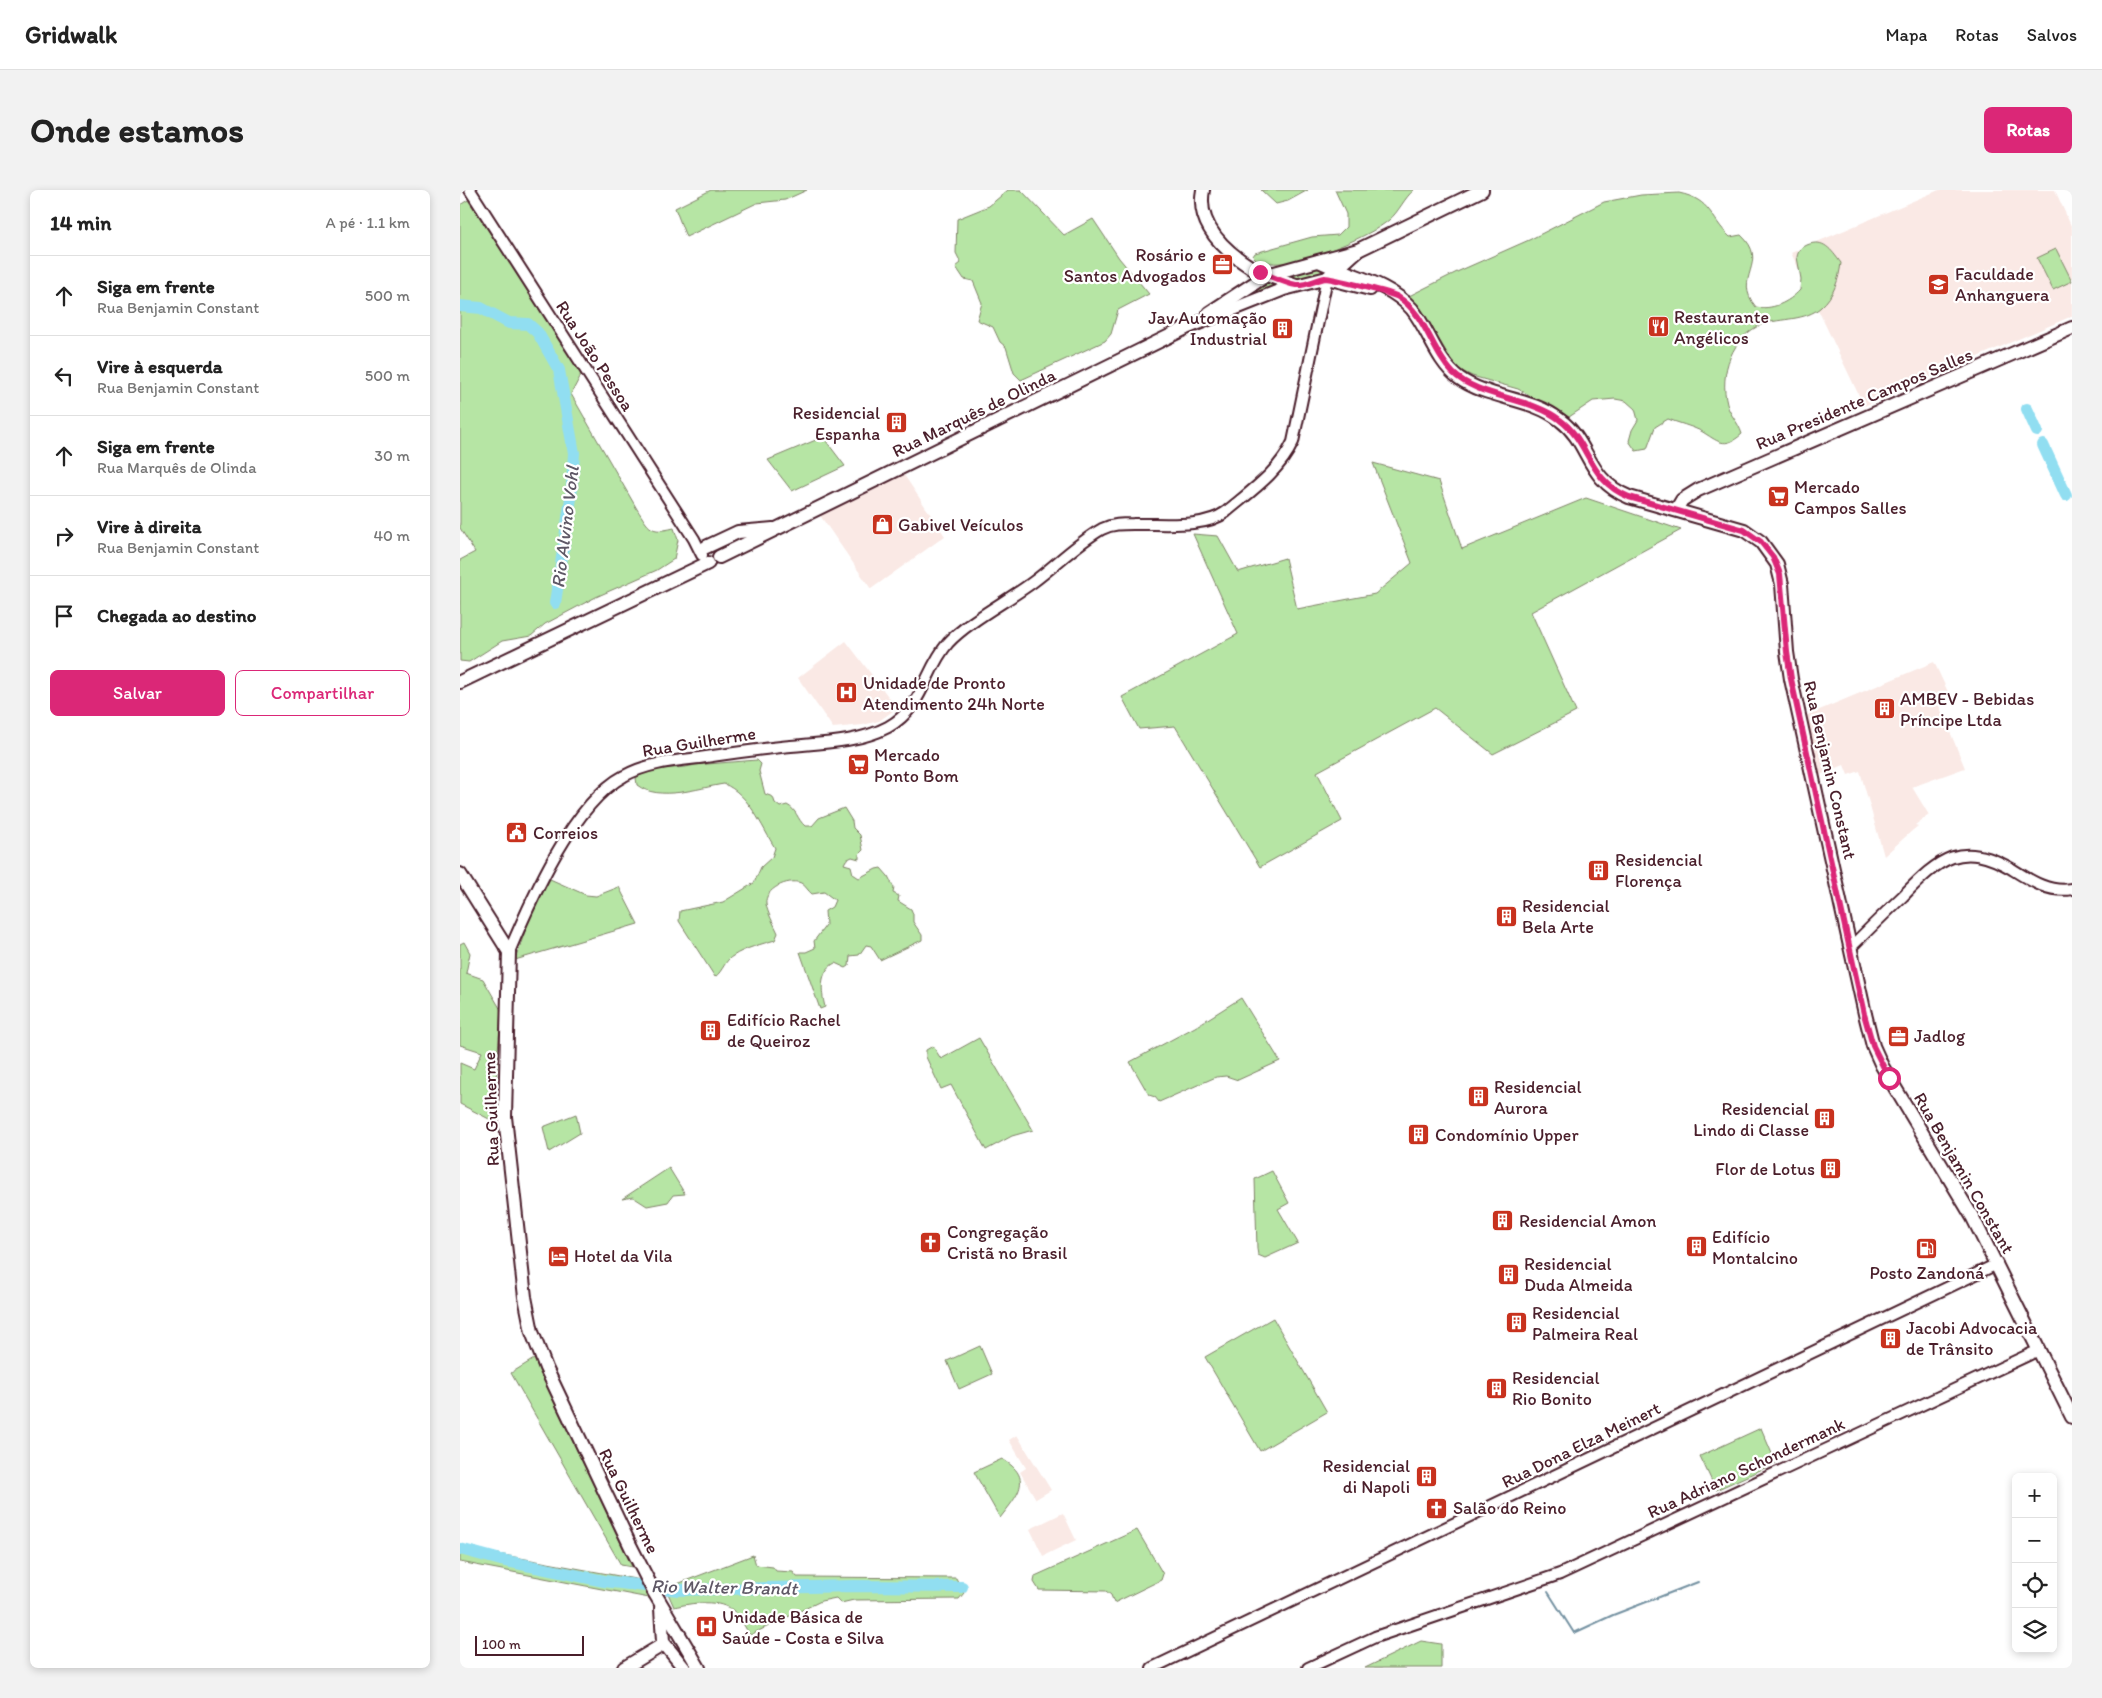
<!DOCTYPE html>
<html lang="pt">
<meta charset="utf-8">
<style>
body{margin:0;font-family:Itim,sans-serif;background:#f2f2f2;color:#222}
.controls{position:absolute;right:15px;bottom:15px;display:grid;overflow:hidden;border-radius:8px;box-shadow:0 2px 8px #0003}
.controls button{width:45px;height:45px;display:grid;place-items:center;padding:0;border:0;border-bottom:1px solid #e0e0e0;background:#fff;color:#222;font:25px sans-serif}
.scale{position:absolute;left:15px;bottom:12px;width:109px;box-sizing:border-box;padding-left:5px;border:2px solid #4a1f2b;border-top:0;font-size:14px;line-height:18px;white-space:nowrap;color:#4a1f2b;-webkit-text-stroke:4px #fff;paint-order:stroke}
.stop{position:absolute;width:15px;height:15px;margin:-11px;border:4px solid #db2777;border-radius:50%;background:#fff}
.stop.end{background:#db2777;border-color:#fff;box-shadow:0 1px 5px #0008}
.list{margin:0;padding:0;list-style:none}
h2{display:flex;justify-content:space-between;align-items:center;height:65px;margin:0;padding:0 20px;font-size:21px}
h2 small{font-size:16px;font-weight:400;color:#767676}
.list li{display:grid;grid-template-columns:32px 1fr auto;gap:15px;align-items:center;box-sizing:border-box;height:80px;padding:0 20px;border-top:1px solid #e0e0e0}
.list b{display:block;font-size:19px;white-space:nowrap}
.list p{margin:0;font-size:16px;white-space:nowrap;color:#767676}
.list em{font-size:16px;font-style:normal;color:#767676}
.actions{display:flex;gap:10px;padding:15px 20px}
.actions a{flex:1;padding:11px 0;border:1px solid #db2777;border-radius:8px;text-align:center;font-size:18px;color:#db2777}
.actions .main{background:#db2777;color:#fff}
.icon{flex:none;width:28px;height:28px;fill:none;stroke:currentColor;stroke-width:2;stroke-linecap:round;stroke-linejoin:round}
.map{position:relative;flex:none;width:1612px;height:1478px;overflow:hidden;border-radius:8px}
header{display:flex;align-items:center;gap:30px;box-sizing:border-box;height:70px;padding:0 25px;background:#fff;border-bottom:1px solid #e0e0e0}
header strong{font-size:24px}
nav{display:flex;gap:28px;margin-inline-start:auto;font-size:18px}
.intro{display:flex;align-items:center;justify-content:space-between;box-sizing:border-box;height:120px;padding:0 30px}
h1{margin:0;font-size:35px}
.button{padding:12px 22px;border-radius:8px;background:#db2777;color:#fff;font-size:18px;font-weight:700}
main{display:flex;gap:30px;padding:0 30px}
aside{flex:1;background:#fff;border-radius:8px;box-shadow:0 2px 8px #0003}
.map>svg:first-child{display:block}
</style>
<header>
<strong>Gridwalk</strong>
<nav><a>Mapa</a><a>Rotas</a><a>Salvos</a></nav>
</header>
<div class="intro"><h1>Onde estamos</h1><a class="button">Rotas</a></div>
<main>
<aside>
<h2>14 min<small>A pé · 1.1 km</small></h2>
<ul class="list">
<li><svg class="icon" aria-label="ahead" viewBox="0 0 24 24"><path d="M12 20V5M6 11l6-6 6 6"/></svg><div><b>Siga em frente</b><p>Rua Benjamin Constant</p></div><em>500 m</em></li>
<li><svg class="icon" aria-label="left" viewBox="0 0 24 24"><path d="M17 20v-9H6M10 6l-5 5 5 5"/></svg><div><b>Vire à esquerda</b><p>Rua Benjamin Constant</p></div><em>500 m</em></li>
<li><svg class="icon" aria-label="ahead" viewBox="0 0 24 24"><path d="M12 20V5M6 11l6-6 6 6"/></svg><div><b>Siga em frente</b><p>Rua Marquês de Olinda</p></div><em>30 m</em></li>
<li><svg class="icon" aria-label="right" viewBox="0 0 24 24"><path d="M7 20v-9h11M14 6l5 5-5 5"/></svg><div><b>Vire à direita</b><p>Rua Benjamin Constant</p></div><em>40 m</em></li>
<li><svg class="icon" aria-label="arrive" viewBox="0 0 24 24"><path d="M6 21V4h12l-3 4 3 4H6"/></svg><div><b>Chegada ao destino</b></div></li>
</ul>
<div class="actions"><a class="main">Salvar</a><a>Compartilhar</a></div>
</aside>
<div class="map">
<svg width="1612" height="1478" viewBox="0 0 1612 1478">
<rect width="100%" height="100%" fill="#fff"/>
<filter id="ink" filterUnits="userSpaceOnUse"><feTurbulence type="fractalNoise" baseFrequency=".02" numOctaves="2"/><feDisplacementMap in="SourceGraphic" scale="10" xChannelSelector="R" yChannelSelector="G"/><feConvolveMatrix kernelMatrix="1 2 1 2 8 2 1 2 1" color-interpolation-filters="sRGB"/></filter>
<g filter="url(#ink)">
<g fill="#fae9e5">
<path d="M1479 0H1595L1612 38V126L1404 216 1331 63Z"/>
<path d="M444 285 485 346 411 399 359 324Z"/>
<path d="M386 451 437 518 419 531 403 535 373 538 338 488Z"/>
<path d="M1474 472 1488 502 1476 508 1505 578 1452 597 1469 625 1455 635 1458 636 1453 640 1424 666 1400 581 1388 585 1384 575 1360 585 1345 526Z"/>
<path d="M557 1245 591 1300 576 1309 560 1282 566 1278 549 1250Z"/>
<path d="M603 1323 616 1350 583 1366 570 1339Z"/>
</g>
<g fill="#b6e5a4" stroke="#808268">
<path d="M251 0H347L325 10 297 13 226 47 215 18Z"/>
<path d="M548 0H561L604 45 633 29 659 68 689 104 658 120 651 144 645 151 561 190 554 183 546 157 540 152 533 137 517 130 522 113 513 91 504 89 496 77 501 73 496 63 497 29 529 16Z"/>
<path d="M801 0H848L828 11 816 14Z"/>
<path d="M875 0H954C944 8 939 22 929 30 909 47 856 67 830 72 820 74 809 73 799 72L793 66 795 63 852 47 878 45 886 37V24Z"/>
<path d="M1219 3C1252 10 1249 27 1270 47L1281 45C1311 73 1271 87 1296 117 1312 120 1328 113 1340 100L1341 89 1337 67C1338 61 1341 58 1347 55 1364 48 1371 60 1381 73 1379 89 1374 106 1361 117 1346 131 1321 128 1303 134 1272 146 1259 183 1267 214 1270 226 1278 231 1282 244 1264 260 1258 251 1241 241 1231 236 1218 233 1208 229L1195 237 1187 259 1176 261 1169 251 1172 240 1178 230 1175 219 1166 211 1155 209 1133 211 1109 227 1058 199 1012 186 1002 181 993 173 962 121 949 106 999 81 1069 50 1144 12 1181 5Z"/>
<path d="M8 10 121 180 120 187 111 204 177 319C189 338 190 344 214 338L218 350 214 369 197 380 136 407 85 434 71 446 42 451 9 472 0 471V370L15 362 0 338V15Z"/>
<path d="M1596 59 1612 91 1593 100 1577 68Z"/>
<path d="M860 76 862 84 837 90 831 87V83Z"/>
<path d="M808 89 822 94 745 127Z"/>
<path d="M363 247 385 276 332 301 308 270Z"/>
<path d="M913 273 979 291 1002 359 1126 308 1221 340 1071 422 1116 522 1033 564 975 518 857 582 882 631 800 677 715 536 679 539 662 507 778 444 733 344 758 346 778 382 825 368 837 419 915 404 952 373Z"/>
<path d="M297 570 301 574 299 581 305 604 313 607 315 613 320 617 327 615C337 620 337 629 345 636H352L359 628 384 618 392 631 393 638 400 645 403 660 399 664V669L392 667 386 670 384 674 391 676 393 684 399 688 416 679 421 678 428 686 434 698 433 703 439 706 438 711 451 719 453 724V732L462 745V750L420 770 411 756 406 755 399 765 390 766 389 776 386 778 375 773C359 781 361 801 365 817L360 819 340 762H346L355 758 354 751 366 735 365 721 372 717 375 710 364 702 352 704C348 701 345 695 341 693 328 688 304 699 306 714 307 722 315 736 318 743L315 750C302 754 285 758 273 766 265 770 263 781 255 787L219 731 220 721 263 712 294 693 301 677 312 667 315 658C302 637 289 604 264 594 238 598 199 612 177 595L176 588C197 574 213 581 235 575Z"/>
<path d="M90 689 126 705 136 706 159 697 178 734 55 770 69 730Z"/>
<path d="M4 752 10 763 6 783 23 789 41 820 33 931 0 914V873L14 879 22 862 0 855V754Z"/>
<path d="M781 808 820 871 778 890 766 886 756 887 699 912 695 907 689 905 670 872 735 837Z"/>
<path d="M519 848 573 940 552 946 526 960 491 895 481 899 466 867V860L473 856 481 869Z"/>
<path d="M116 924 120 943 89 962 83 937Z"/>
<path d="M209 978 225 1004 213 1005 208 1012 187 1016 173 1007 162 1009Z"/>
<path d="M812 981 829 1013 818 1019 838 1053 805 1068 798 1065 797 1059 795 989Z"/>
<path d="M813 1128 867 1222 800 1261 745 1167Z"/>
<path d="M520 1156 532 1184 499 1199 487 1171Z"/>
<path d="M74 1169 172 1377 161 1375 51 1183Z"/>
<path d="M1301 1238 1316 1273 1256 1300 1240 1266Z"/>
<path d="M542 1269C575 1288 557 1306 540 1328L514 1282Z"/>
<path d="M677 1340 703 1384 701 1390 654 1413 651 1405 646 1401 579 1400 574 1392 575 1386Z"/>
<path d="M0 1357 181 1390 189 1408 0 1372Z"/>
<path d="M293 1365 296 1375 313 1377 316 1381 333 1382 337 1387 496 1388 504 1403 499 1409 394 1410 381 1413 376 1408 361 1411 290 1445C285 1438 281 1428 275 1422 259 1408 232 1413 214 1417L206 1399H204Z"/>
<path d="M961 1451 981 1454V1478H905Z"/>
</g>
<g fill="none" stroke-linecap="round" stroke-linejoin="round">
<path stroke="#7592a2" stroke-width="2" d="M1088 1402 1114 1443 1153 1425 1238 1392"/>
<g stroke="#91def1" stroke-width="12">
<path d="M0 116 21 118 49 133 68 134 78 143 99 180 114 263 111 308 95 413"/>
<path d="M1567 219 1577 241"/>
<path d="M1583 255 1606 305"/>
<path d="M0 1359 41 1370 144 1391 218 1400 394 1396 502 1397"/>
</g>
<defs>
<g id="minor">
<path d="M10 0 234 349 242 365"/>
<path d="M1391 757C1408 740 1425 723 1443 706 1479 669 1501 649 1552 679 1571 691 1589 703 1612 699"/>
<path d="M49 762C71 710 113 613 164 586 187 573 214 571 239 568 266 564 294 560 321 557 355 553 396 554 428 537 464 517 464 481 488 453 507 432 549 410 573 392 596 375 617 353 642 339 652 334 662 334 673 334 701 333 743 339 766 322 791 301 819 282 833 252L867 88"/>
<path d="M692 1478 1537 1074"/>
<path d="M848 1478 915 1447 1100 1384 1579 1160"/>
</g>
<g id="major">
<path d="M743 0C736 35 765 61 792 78 805 86 822 90 836 95"/>
<path d="M859 71C890 86 928 92 952 119 969 140 976 171 999 188 1028 209 1071 207 1100 230 1131 253 1125 289 1169 307L1284 340 1301 352 1317 374 1322 394 1327 462 1331 489 1405 824 1413 856 1422 876 1513 1028 1612 1227"/>
<path d="M867 88 910 99"/>
<path d="M749 123 807 85 898 60 1022 0"/>
<path d="M1216 320 1222 310 1238 300 1612 138"/>
<path d="M246 357 278 342 313 339"/>
<path d="M259 367 726 138 824 99 867 88 898 60"/>
<path d="M0 492 248 373"/>
<path d="M0 684 49 762 45 927 65 1107 72 1142 86 1178 171 1357 194 1402 239 1478"/>
<path d="M201 1418 203 1452 224 1478"/>
<path d="M164 1478 204 1454"/>
</g>
</defs>
<use href="#minor" stroke="#4a1f2b" stroke-width="14"/>
<use href="#major" stroke="#4a1f2b" stroke-width="16"/>
<use href="#minor" stroke="#fff" stroke-width="10"/>
<use href="#major" stroke="#fff" stroke-width="12"/>
</g>
</g>
<g fill="none" stroke-linecap="round" stroke-linejoin="round" filter="url(#ink)">
<path stroke="#db2777" stroke-width="6" d="M800 82C811 86 824 93 836 95 846 96 855 90 865 88 870 88 933 103 938 107 966 124 971 161 993 183 1019 208 1071 207 1100 230 1131 253 1127 290 1169 307L1284 340 1301 352 1313 367 1320 384 1327 462 1331 489 1404 824 1413 856 1429 888"/>
</g>
<defs>
<symbol id="office-square" viewBox="-11 -11 22 22"><rect x="-9" y="-9" width="18" height="18" rx="4" fill="#c8321e" stroke="#fff"/><path d="M-6-3h4V-5.5h4V-3h4V5H-6ZM-1-4.5V-3h2v-1.5ZM-6 0V1H6V0Z" fill="#fff"/></symbol>
<symbol id="university-square" viewBox="-11 -11 22 22"><rect x="-9" y="-9" width="18" height="18" rx="4" fill="#c8321e" stroke="#fff"/><path d="M0-5L7-2L0 1L-7-2ZM-4 1L0 2.5L4 1V4Q0 6-4 4Z" fill="#fff"/></symbol>
<symbol id="restaurant-square" viewBox="-11 -11 22 22"><rect x="-9" y="-9" width="18" height="18" rx="4" fill="#c8321e" stroke="#fff"/><path d="M-5-6h1v4h1v-4h1v4h1v-4h1v5L-1.5 .5V6h-2V.5L-5-1ZM5-6V6H3V1.5H1.5Q1.5-4 5-6Z" fill="#fff"/></symbol>
<symbol id="building-square" viewBox="-11 -11 22 22"><rect x="-9" y="-9" width="18" height="18" rx="4" fill="#c8321e" stroke="#fff"/><path d="M-4-6H4V6H1V3H-1V6H-4ZM-2.5-4.3h1.7v1.8h-1.7ZM.8-4.3h1.7v1.8H.8ZM-2.5-1h1.7V.8h-1.7ZM.8-1h1.7V.8H.8Z" fill="#fff"/></symbol>
<symbol id="supermarket-square" viewBox="-11 -11 22 22"><rect x="-9" y="-9" width="18" height="18" rx="4" fill="#c8321e" stroke="#fff"/><path d="M-6-5.5h2.5l.6 2H6L4.5 2H-2.5L-4.4-4H-6ZM-1.5 3.2a1.3 1.3 0 1 0 .1 0ZM3 3.2a1.3 1.3 0 1 0 .1 0Z" fill="#fff"/></symbol>
<symbol id="shop-square" viewBox="-11 -11 22 22"><rect x="-9" y="-9" width="18" height="18" rx="4" fill="#c8321e" stroke="#fff"/><path d="M-5-2.5h2.3a2.7 3.5 0 0 1 5.4 0H5L5.5 6h-11ZM-1.5-2.5h3a1.5 2.3 0 0 0-3 0Z" fill="#fff"/></symbol>
<symbol id="hospital-square" viewBox="-11 -11 22 22"><rect x="-9" y="-9" width="18" height="18" rx="4" fill="#c8321e" stroke="#fff"/><path d="M-5-5h3v3.5h4V-5h3V5h-3V1.5h-4V5h-3Z" fill="#fff"/></symbol>
<symbol id="civic-square" viewBox="-11 -11 22 22"><rect x="-9" y="-9" width="18" height="18" rx="4" fill="#c8321e" stroke="#fff"/><path d="M-.6-6.5H3V-4.5H.6V-3L4-1V1h2V6H-6V1h2V-1L-.6-3ZM-1.2 2.5V6h2.4V2.5Z" fill="#fff"/></symbol>
<symbol id="church-square" viewBox="-11 -11 22 22"><rect x="-9" y="-9" width="18" height="18" rx="4" fill="#c8321e" stroke="#fff"/><path d="M-1.2-6h2.4v3.5h3.3v2.4h-3.3V6h-2.4V-.1h-3.3v-2.4h3.3Z" fill="#fff"/></symbol>
<symbol id="fuel-square" viewBox="-11 -11 22 22"><rect x="-9" y="-9" width="18" height="18" rx="4" fill="#c8321e" stroke="#fff"/><path d="M-5.5-6h7V0h2V4h1.3V-2.5L3-4.5l.8-.8L6-3V5H2.5V1h-1V6h-7ZM-4.2-4.7v3.2H.2V-4.7Z" fill="#fff"/></symbol>
<symbol id="hotel-square" viewBox="-11 -11 22 22"><rect x="-9" y="-9" width="18" height="18" rx="4" fill="#c8321e" stroke="#fff"/><path d="M-6-4.5h1.5V1H6V5H4.5V3h-9V5H-6ZM-4 0a1.8 1.8 0 1 1 3.6 0ZM.5 0V-2.5h3Q6-2.5 6 0Z" fill="#fff"/></symbol>
</defs>
<g fill-rule="evenodd">
<use href="#office-square" x="750" y="62" width="25" height="25"/>
<use href="#university-square" x="1466" y="82" width="25" height="25"/>
<use href="#restaurant-square" x="1186" y="124" width="25" height="25"/>
<use href="#building-square" x="810" y="126" width="25" height="25"/>
<use href="#building-square" x="424" y="220" width="25" height="25"/>
<use href="#supermarket-square" x="1306" y="294" width="25" height="25"/>
<use href="#shop-square" x="410" y="322" width="25" height="25"/>
<use href="#hospital-square" x="374" y="490" width="25" height="25"/>
<use href="#building-square" x="1412" y="506" width="25" height="25"/>
<use href="#supermarket-square" x="386" y="562" width="25" height="25"/>
<use href="#civic-square" x="44" y="630" width="25" height="25"/>
<use href="#building-square" x="1126" y="668" width="25" height="25"/>
<use href="#building-square" x="1034" y="714" width="25" height="25"/>
<use href="#building-square" x="238" y="828" width="25" height="25"/>
<use href="#office-square" x="1426" y="834" width="25" height="25"/>
<use href="#building-square" x="1006" y="894" width="25" height="25"/>
<use href="#building-square" x="1352" y="916" width="25" height="25"/>
<use href="#building-square" x="946" y="932" width="25" height="25"/>
<use href="#building-square" x="1358" y="966" width="25" height="25"/>
<use href="#building-square" x="1030" y="1018" width="25" height="25"/>
<use href="#church-square" x="458" y="1040" width="25" height="25"/>
<use href="#building-square" x="1224" y="1044" width="25" height="25"/>
<use href="#fuel-square" x="1454" y="1046" width="25" height="25"/>
<use href="#hotel-square" x="86" y="1054" width="25" height="25"/>
<use href="#building-square" x="1036" y="1072" width="25" height="25"/>
<use href="#building-square" x="1044" y="1120" width="25" height="25"/>
<use href="#building-square" x="1418" y="1136" width="25" height="25"/>
<use href="#building-square" x="1024" y="1186" width="25" height="25"/>
<use href="#building-square" x="954" y="1274" width="25" height="25"/>
<use href="#church-square" x="964" y="1306" width="25" height="25"/>
<use href="#hospital-square" x="234" y="1424" width="25" height="25"/>
</g>
<g text-anchor="middle" dominant-baseline="central" stroke-width="4.5" stroke-linejoin="round" paint-order="stroke">
<g font-size="18" fill="#4a1f2b" stroke="#fff" text-anchor="start">
<text x="746" y="65" text-anchor="end">Rosário e<tspan x="746" dy="21">Santos Advogados</tspan></text>
<text x="1495" y="84">Faculdade<tspan x="1495" dy="21">Anhanguera</tspan></text>
<text x="1214" y="127">Restaurante<tspan x="1214" dy="21">Angélicos</tspan></text>
<text x="807" y="128" text-anchor="end">Jav Automação<tspan x="807" dy="21">Industrial</tspan></text>
<text x="420" y="223" text-anchor="end">Residencial<tspan x="420" dy="21">Espanha</tspan></text>
<text x="1334" y="297">Mercado<tspan x="1334" dy="21">Campos Salles</tspan></text>
<text x="438" y="335">Gabivel Veículos</text>
<text x="403" y="493">Unidade de Pronto<tspan x="403" dy="21">Atendimento 24h Norte</tspan></text>
<text x="1440" y="509">AMBEV - Bebidas<tspan x="1440" dy="21">Príncipe Ltda</tspan></text>
<text x="414" y="565">Mercado<tspan x="414" dy="21">Ponto Bom</tspan></text>
<text x="73" y="643">Correios</text>
<text x="1155" y="670">Residencial<tspan x="1155" dy="21">Florença</tspan></text>
<text x="1062" y="716">Residencial<tspan x="1062" dy="21">Bela Arte</tspan></text>
<text x="267" y="830">Edifício Rachel<tspan x="267" dy="21">de Queiroz</tspan></text>
<text x="1454" y="846">Jadlog</text>
<text x="1034" y="897">Residencial<tspan x="1034" dy="21">Aurora</tspan></text>
<text x="1349" y="919" text-anchor="end">Residencial<tspan x="1349" dy="21">Lindo di Classe</tspan></text>
<text x="975" y="945">Condomínio Upper</text>
<text x="1355" y="979" text-anchor="end">Flor de Lotus</text>
<text x="1059" y="1031">Residencial Amon</text>
<text x="487" y="1042">Congregação<tspan x="487" dy="21">Cristã no Brasil</tspan></text>
<text x="1252" y="1047">Edifício<tspan x="1252" dy="21">Montalcino</tspan></text>
<text x="114" y="1066">Hotel da Vila</text>
<text x="1064" y="1074">Residencial<tspan x="1064" dy="21">Duda Almeida</tspan></text>
<text x="1467" y="1083" text-anchor="middle">Posto Zandoná</text>
<text x="1072" y="1123">Residencial<tspan x="1072" dy="21">Palmeira Real</tspan></text>
<text x="1446" y="1138">Jacobi Advocacia<tspan x="1446" dy="21">de Trânsito</tspan></text>
<text x="1052" y="1188">Residencial<tspan x="1052" dy="21">Rio Bonito</tspan></text>
<text x="950" y="1276" text-anchor="end">Residencial<tspan x="950" dy="21">di Napoli</tspan></text>
<text x="993" y="1318">Salão do Reino</text>
<text x="262" y="1427">Unidade Básica de<tspan x="262" dy="21">Saúde - Costa e Silva</tspan></text>
</g>
<g font-size="18" fill="#4a1f2b" stroke="#fff">
<text transform="translate(135 166) rotate(57)">Rua João Pessoa</text>
<text transform="translate(1404 209) rotate(-23)">Rua Presidente Campos Salles</text>
<text transform="translate(514 223) rotate(-26)">Rua Marquês de Olinda</text>
<text transform="translate(239 552) rotate(-9)">Rua Guilherme</text>
<text transform="translate(1370 580) rotate(77)">Rua Benjamin Constant</text>
<text transform="translate(31 919) rotate(-92)">Rua Guilherme</text>
<text transform="translate(1504 983) rotate(60)">Rua Benjamin Constant</text>
<text transform="translate(1121 1255) rotate(-26)">Rua Dona Elza Meinert</text>
<text transform="translate(1286 1278) rotate(-25)">Rua Adriano Schondermank</text>
<text transform="translate(169 1311) rotate(64)">Rua Guilherme</text>
</g>
<g font-size="19" font-style="italic" fill="#5f5866" stroke="#fff">
<text transform="translate(105 337) rotate(-83)">Rio Alvino Vohl</text>
<text transform="translate(264 1397) rotate(1)">Rio Walter Brandt</text>
</g>
</g>
</svg>
<div class="controls">
<button>+</button>
<button>−</button>
<button><svg class="icon" aria-label="locate" viewBox="0 0 24 24"><circle cx="12" cy="12" r="6"/><path d="M12 2v4M12 18v4M2 12h4M18 12h4"/></svg></button>
<button><svg class="icon" aria-label="layers" viewBox="0 0 24 24"><path d="M12 4l9 5-9 5-9-5zM3 14l9 5 9-5"/></svg></button>
</div>
<div class="scale">100 m</div>
<div class="stop" style="left:1429px;top:888px"></div>
<div class="stop end" style="left:800px;top:82px"></div>
</div>
</main>
